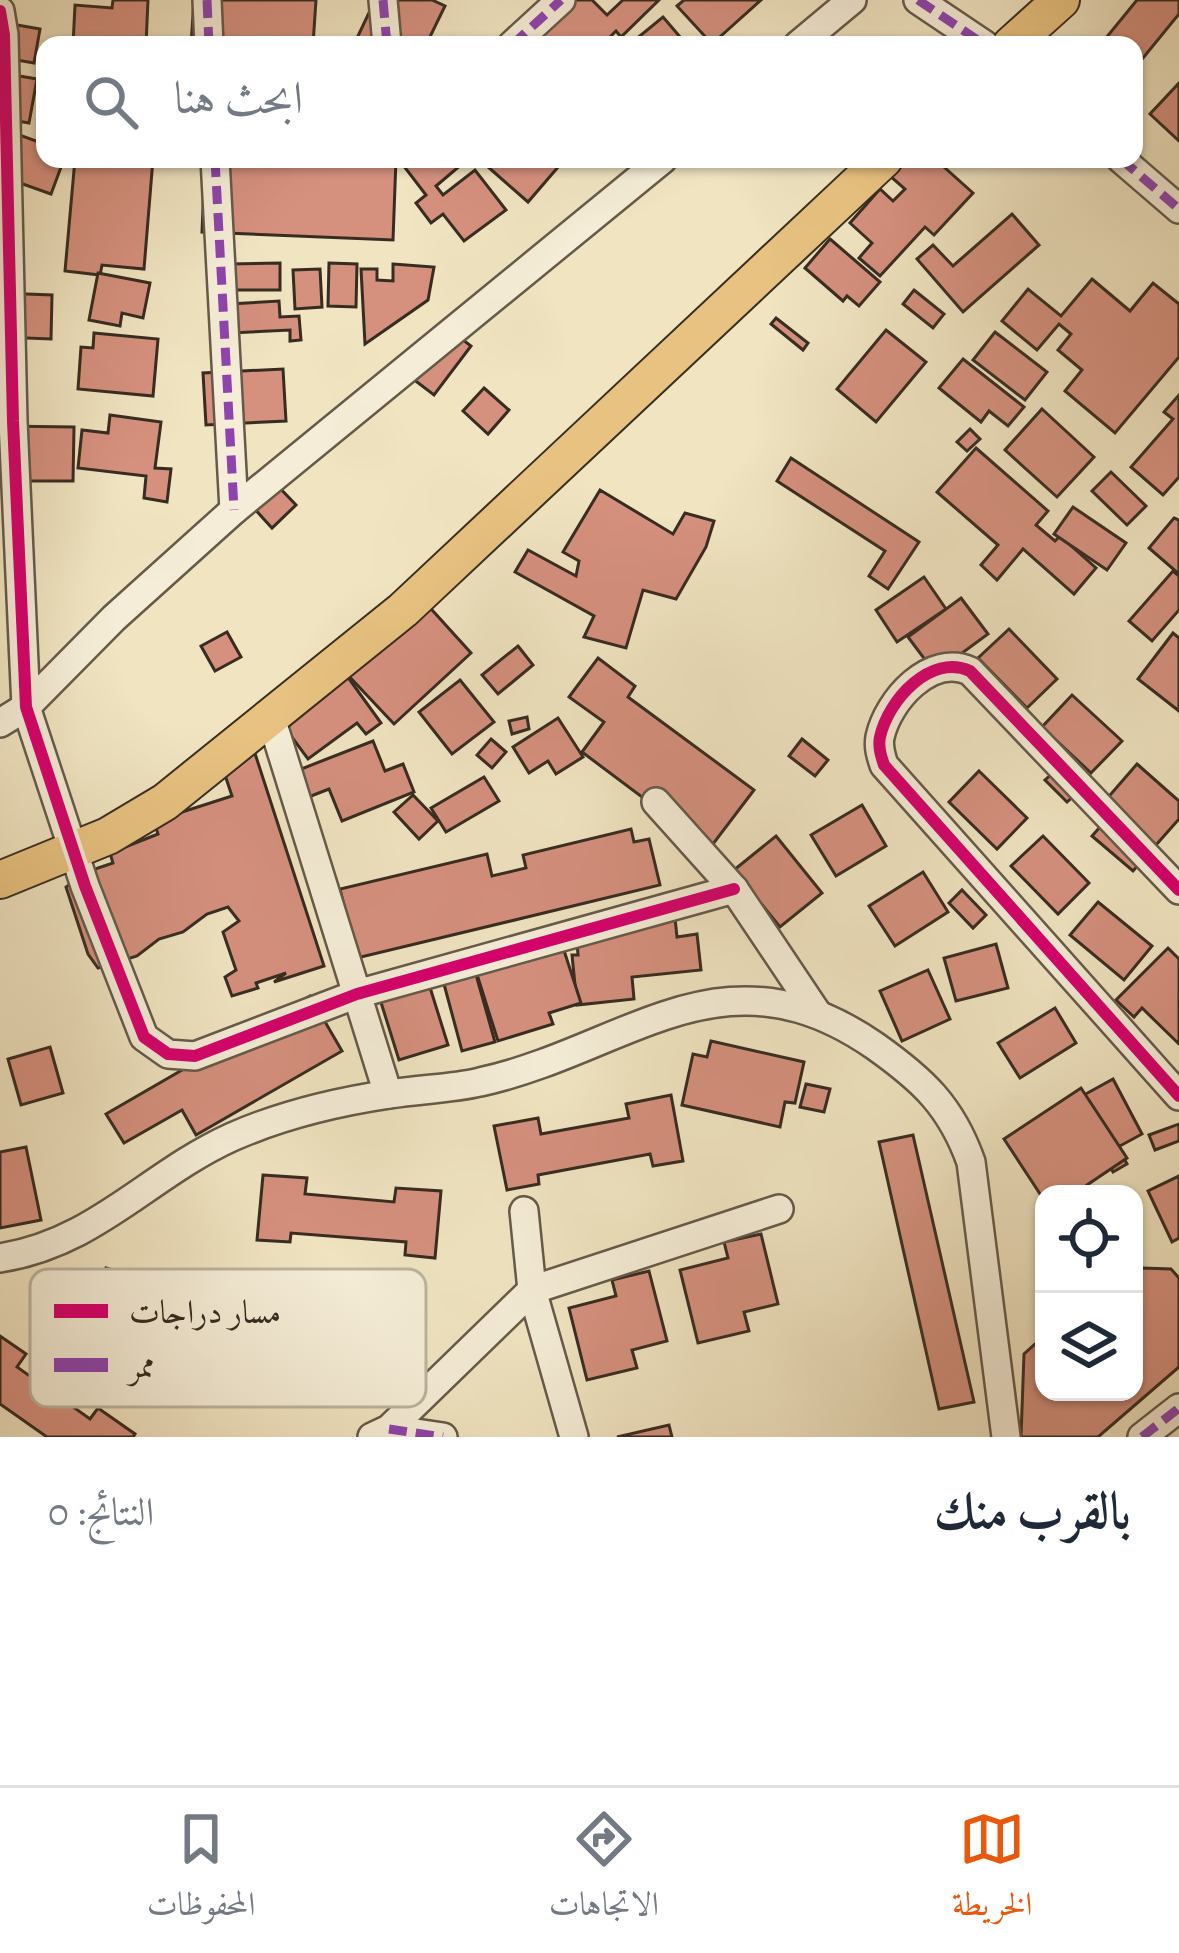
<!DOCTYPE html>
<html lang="ar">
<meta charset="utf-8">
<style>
body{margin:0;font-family:Alegreya,Amiri,serif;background:#f2f2f3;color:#1f2937;direction:rtl}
.controls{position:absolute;right:36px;bottom:36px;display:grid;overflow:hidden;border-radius:24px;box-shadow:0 3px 9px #0004}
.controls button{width:108px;height:108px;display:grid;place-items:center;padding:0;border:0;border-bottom:3px solid #e0e1e3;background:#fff;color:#1f2937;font:60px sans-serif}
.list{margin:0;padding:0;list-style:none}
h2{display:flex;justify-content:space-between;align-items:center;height:156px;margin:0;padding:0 48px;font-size:51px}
h2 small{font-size:39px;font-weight:400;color:#747a83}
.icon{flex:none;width:66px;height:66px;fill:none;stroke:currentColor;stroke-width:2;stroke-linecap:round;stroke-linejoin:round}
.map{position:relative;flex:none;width:1179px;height:1437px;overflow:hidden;direction:ltr}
.search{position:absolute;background:#fff;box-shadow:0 3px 9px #0004;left:36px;right:36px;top:36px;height:132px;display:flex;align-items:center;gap:30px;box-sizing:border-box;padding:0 42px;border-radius:24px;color:#747a83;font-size:45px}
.sheet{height:348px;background:#fff}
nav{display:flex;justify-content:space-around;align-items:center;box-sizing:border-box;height:168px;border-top:3px solid #e0e1e3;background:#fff;font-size:33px;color:#747a83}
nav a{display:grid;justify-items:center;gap:6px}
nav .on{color:#ea580c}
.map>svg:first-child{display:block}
</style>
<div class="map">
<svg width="1179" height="1437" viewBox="0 0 1179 1437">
<rect width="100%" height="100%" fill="#f0e4c1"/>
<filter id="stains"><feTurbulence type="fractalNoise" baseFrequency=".00167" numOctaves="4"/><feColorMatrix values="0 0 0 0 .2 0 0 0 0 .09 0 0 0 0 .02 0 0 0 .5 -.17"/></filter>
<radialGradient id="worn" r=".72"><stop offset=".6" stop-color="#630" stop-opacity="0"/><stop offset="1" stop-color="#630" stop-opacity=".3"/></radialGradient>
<g fill="#d5907e" stroke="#372c21" stroke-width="3">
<path d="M113 0H148L146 45H73L75 5 112 8Z"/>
<path d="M194 0H316L313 45H191Z"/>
<path d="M375 0H432L445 6 426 45H371L357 38Z"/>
<path d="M558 0H592L607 15 623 0H659L621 37 616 31 602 45H524Z"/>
<path d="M684 0H761L712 44 677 6Z"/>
<path d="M1137 0H1179V14L1134 69V45L1101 44Z"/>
<path d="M663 17 687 45H630V44Z"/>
<path d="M0 22 40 29 34 63 5 58 2 73 37 79 29 123 0 118Z"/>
<path d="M1179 83V141L1150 114Z"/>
<path d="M0 128 39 142 45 146V159H64L51 194 0 176Z"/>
<path d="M75 159H153L144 269 102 265 100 275 65 271Z"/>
<path d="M205 159H396L393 240 202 232Z"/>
<path d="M410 159H468L436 186 443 195 475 170 506 210 464 241 443 214 431 223 416 203 426 195 403 165Z"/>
<path d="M493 159H565L528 202 487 166Z"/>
<path d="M903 159H935L973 193 934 235 925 227 880 276 859 258 872 243 850 223 880 189 893 201 905 189 889 175Z"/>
<path d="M1012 214 1039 245 963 312 917 259 933 245 953 266Z"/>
<path d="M830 239 880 282 859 306 847 296 843 301 805 268Z"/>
<path d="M280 263V290H231L230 264Z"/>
<path d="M329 263 357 264 356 307 328 306Z"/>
<path d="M393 264 434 267 428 300 365 344 361 269H377V280L393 281Z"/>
<path d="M320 269 322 307 295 309 293 270Z"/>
<path d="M98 273 150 283 143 318 122 313 120 326 89 320Z"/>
<path d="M1092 279 1130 311 1153 283 1179 304V357L1115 433 1065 391 1082 370 1058 350 1071 334 1059 324 1037 350 1002 321 1028 289 1061 316Z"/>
<path d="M914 290 944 314 933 328 903 304Z"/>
<path d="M0 293 52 295 51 339 0 337Z"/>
<path d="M279 301 280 317 299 316 301 340 290 341V330L231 333 229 304Z"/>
<path d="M776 318 808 343 803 350 771 324Z"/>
<path d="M450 330 471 346 434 395 413 379Z"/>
<path d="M886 330 926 362 876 422 837 389Z"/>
<path d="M995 332 1047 372 1025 400 973 360Z"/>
<path d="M94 333 158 339 153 396 78 389 81 347 93 348Z"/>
<path d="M963 359 1024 407 1008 426 989 411 981 422 939 388Z"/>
<path d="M283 369 286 421 206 425 203 373Z"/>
<path d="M484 388 509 410 488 434 463 411Z"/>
<path d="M1179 395V477L1163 495 1131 467 1173 419 1164 412Z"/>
<path d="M1042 409 1094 457 1057 497 1005 450Z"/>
<path d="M110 415 161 422 155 468 171 469 167 502 144 498 146 476 78 468 82 430 108 433Z"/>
<path d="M0 426 74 427 73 481H0Z"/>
<path d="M970 429 980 439 967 451 957 442Z"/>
<path d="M976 448 1048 511 1036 525 1055 541 1060 536 1096 568 1074 594 1023 549 997 580 981 565 998 545 937 492Z"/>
<path d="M791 458 919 542 888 589 869 576 885 551 777 481Z"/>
<path d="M1111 472 1146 506 1127 525 1092 491Z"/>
<path d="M275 483 296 505 272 528 251 505Z"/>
<path d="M600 490 673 534 685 513 714 521 706 547 676 599 643 590 626 648 584 637 594 616 515 572 528 550 576 576 579 561 563 552Z"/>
<path d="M1073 507 1126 543 1107 570 1054 534Z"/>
<path d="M1174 518 1179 520V574L1149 548Z"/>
<path d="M1173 571 1179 576V610L1152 641 1129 621Z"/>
<path d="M924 577 946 609 897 642 876 610Z"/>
<path d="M961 598 988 634 935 673 908 637Z"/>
<path d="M423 600 471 653 394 724 345 672Z"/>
<path d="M1009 629 1057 679 1027 708 978 658Z"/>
<path d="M227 632 241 657 215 671 201 646Z"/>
<path d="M1173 633 1179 638V711L1138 679Z"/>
<path d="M518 646 533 665 498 694 482 675Z"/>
<path d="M598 658 635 686 628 697 754 790 710 848 582 752 604 722 569 697Z"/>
<path d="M342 669 381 723 366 734 357 723 308 759 277 717Z"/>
<path d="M460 680 494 722 452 754 419 712Z"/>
<path d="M1072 695 1122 741 1091 773 1042 727Z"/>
<path d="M527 717 529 729 512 734 509 721Z"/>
<path d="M558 718 583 757 556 774 548 761 529 773 513 747Z"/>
<path d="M249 735 324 966 274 982 286 973 256 983 258 988 232 996 225 977 236 970 223 932 239 921 228 907 207 914 183 932 159 939 137 956 98 968 88 954 66 887 86 872 113 863 110 853 158 834 154 821 232 796 219 757Z"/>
<path d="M491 739 506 752 492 768 477 755Z"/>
<path d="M802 739 828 760 815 776 789 756Z"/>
<path d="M373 741 385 771 403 764 414 792 342 821 329 789 306 798 296 771Z"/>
<path d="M1137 764 1179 801V819L1133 871 1092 836 1107 819 1097 810Z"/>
<path d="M979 771 1027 818 997 849 949 802Z"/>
<path d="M1055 771 1077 793 1067 802 1045 780Z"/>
<path d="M484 777 499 801 446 832 431 808Z"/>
<path d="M413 795 438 821 419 839 394 812Z"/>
<path d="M862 805 886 846 836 876 811 835Z"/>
<path d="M631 829 634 842 649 839 660 885 357 958 340 889 487 854 492 876 526 868 523 855Z"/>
<path d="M776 836 822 893 780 927 734 870Z"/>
<path d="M1043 836 1089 883 1058 914 1011 866Z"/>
<path d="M923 872 948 912 895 946 869 906Z"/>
<path d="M962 890 986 915 973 928 949 903Z"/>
<path d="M1098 902 1152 946 1124 980 1070 935Z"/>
<path d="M675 918 677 937 697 934 701 970 632 977 634 999 577 1005 572 955H578L576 929Z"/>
<path d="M559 935 581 1003 549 1013 553 1024 498 1041 474 965Z"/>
<path d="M996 944 1008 988 956 1001 944 958Z"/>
<path d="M1168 948 1179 959V1044L1142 1008 1134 1017 1116 1000Z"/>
<path d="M473 964 495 1042 462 1051 441 973Z"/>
<path d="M928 970 950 1019 902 1041 880 991Z"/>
<path d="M428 981 448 1045 399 1060 379 996Z"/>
<path d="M310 996 342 1051 196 1135 182 1110 124 1143 106 1114Z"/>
<path d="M1055 1008 1076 1043 1020 1078 998 1043Z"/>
<path d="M711 1041 804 1062 795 1103 785 1102 780 1127 682 1105 693 1054 707 1057Z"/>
<path d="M50 1047 63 1093 21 1105 8 1059Z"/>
<path d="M1113 1079 1142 1134 1118 1147 1127 1164 1113 1172 1101 1150 1089 1156 1062 1107Z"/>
<path d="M806 1084 830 1089 824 1112 800 1107Z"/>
<path d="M1081 1088 1127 1158 1087 1185 1090 1190 1083 1194H1044V1200L1004 1139Z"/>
<path d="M671 1095 683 1161 653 1166 650 1154 538 1175 539 1184 507 1190 494 1126 538 1118 541 1134 629 1118 626 1104Z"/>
<path d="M1179 1124V1141L1155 1150 1149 1135Z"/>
<path d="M913 1135 974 1402 939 1409 879 1142Z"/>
<path d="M26 1147 41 1220 0 1228V1152Z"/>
<path d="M263 1175 307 1178 305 1194 394 1202 396 1188 441 1191 435 1258 405 1255 406 1242 291 1233 290 1242 257 1240Z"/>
<path d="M1179 1176V1238L1172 1242 1148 1191Z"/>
<path d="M761 1234 778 1304 744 1312 749 1331 698 1343 680 1270 728 1258 724 1242Z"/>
<path d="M106 1268 148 1281 143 1297 228 1324 233 1310 276 1324 257 1387 227 1378 231 1366 121 1331 118 1340 87 1330Z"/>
<path d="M1142 1268 1171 1269 1179 1278V1367L1098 1437H1021L1024 1354 1044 1336V1392H1134V1275Z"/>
<path d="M649 1271 667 1341 632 1350 637 1368 587 1380 569 1308 616 1296 612 1280Z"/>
<path d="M0 1336 26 1354 17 1367 90 1419 98 1408 135 1434 133 1437H47L0 1404Z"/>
<path d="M669 1425 672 1437H617Z"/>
</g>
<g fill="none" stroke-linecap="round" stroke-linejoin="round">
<defs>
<g id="minor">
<path d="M207 0 209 45"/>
<path d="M383 0 387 45"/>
<path d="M918 0 985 45"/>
<path d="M0 11 4 35 13 421 26 707 85 886 144 1037 168 1054 195 1056 357 994 734 889"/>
<path d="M512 45 561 0"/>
<path d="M798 45 852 0"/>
<path d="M215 159 234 510"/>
<path d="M1121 159 1179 209"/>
<path d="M271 718 388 1094"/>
<path d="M0 723 26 707 114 618 234 510 663 159"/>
<path d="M656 802 734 889 817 1013"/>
<path d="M1179 890 970 671C931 653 888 700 880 737 878 747 881 756 884 765L1179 1096"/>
<path d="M524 1211 532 1290 574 1437"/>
<path d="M0 1258C96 1243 148 1175 232 1137 282 1115 336 1102 390 1094 420 1089 451 1089 480 1082 627 1050 722 940 875 1046 923 1080 951 1106 971 1162L1006 1437"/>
<path d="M389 1429 443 1437"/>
<path d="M372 1437 389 1429 532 1290 779 1209"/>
<path d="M1142 1437 1179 1408"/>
</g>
<g id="major">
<path d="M1011 45 1061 0"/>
<path d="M0 880 108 836 165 802 403 610 884 159"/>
</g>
</defs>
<use href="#minor" stroke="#655a49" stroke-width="32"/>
<use href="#major" stroke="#372c21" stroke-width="40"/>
<use href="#minor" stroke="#f5edd7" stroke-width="27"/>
<use href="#major" stroke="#e8c280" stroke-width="36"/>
<g stroke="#8e44ad" stroke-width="9" stroke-dasharray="18 9" stroke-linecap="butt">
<path d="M207 0 209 45"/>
<path d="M383 0 387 45"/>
<path d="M918 0 985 45"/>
<path d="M512 45 561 0"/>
<path d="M215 159 234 510"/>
<path d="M1121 159 1179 209"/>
<path d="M389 1429 443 1437"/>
<path d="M1142 1437 1179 1408"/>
</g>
<defs>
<g id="cycleway">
<path d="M0 11 4 35 13 421 26 707 85 886 144 1037 168 1054 195 1056 357 994 734 889"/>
<path d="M1179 890 970 671C931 653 888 700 880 737 878 747 881 756 884 765L1179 1096"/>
</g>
</defs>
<use href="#cycleway" stroke="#f5edd7" stroke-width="20"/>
<use href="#cycleway" stroke="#d6006c" stroke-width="12"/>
</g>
<rect x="30" y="1269" width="396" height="138" rx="18" fill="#f5edd7" stroke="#bcb3a0" stroke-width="3"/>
<rect x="54" y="1304" width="54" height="14" fill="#d6006c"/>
<rect x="54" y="1358" width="54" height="14" fill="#8e44ad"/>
<g font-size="33" fill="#372c21">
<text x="129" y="1323">مسار دراجات</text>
<text x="129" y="1377">ممر</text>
</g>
<rect width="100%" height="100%" filter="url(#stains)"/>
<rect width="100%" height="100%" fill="url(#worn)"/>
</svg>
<div class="controls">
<button><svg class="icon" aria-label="locate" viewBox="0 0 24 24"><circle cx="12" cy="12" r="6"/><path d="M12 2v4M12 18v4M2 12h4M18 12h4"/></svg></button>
<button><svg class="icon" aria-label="layers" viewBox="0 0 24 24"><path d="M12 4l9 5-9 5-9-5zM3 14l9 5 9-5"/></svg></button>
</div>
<div class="search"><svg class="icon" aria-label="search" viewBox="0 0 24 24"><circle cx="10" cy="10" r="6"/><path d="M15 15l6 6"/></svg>ابحث هنا</div>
</div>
<section class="sheet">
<h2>بالقرب منك<small>النتائج: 0</small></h2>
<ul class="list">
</ul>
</section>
<nav>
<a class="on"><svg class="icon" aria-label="map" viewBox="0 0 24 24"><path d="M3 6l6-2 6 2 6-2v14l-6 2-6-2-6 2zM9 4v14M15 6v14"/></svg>الخريطة</a>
<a><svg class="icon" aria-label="directions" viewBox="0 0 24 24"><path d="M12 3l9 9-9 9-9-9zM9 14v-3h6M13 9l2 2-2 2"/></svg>الاتجاهات</a>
<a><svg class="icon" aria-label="saved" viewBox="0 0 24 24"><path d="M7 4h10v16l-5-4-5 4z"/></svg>المحفوظات</a>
</nav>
